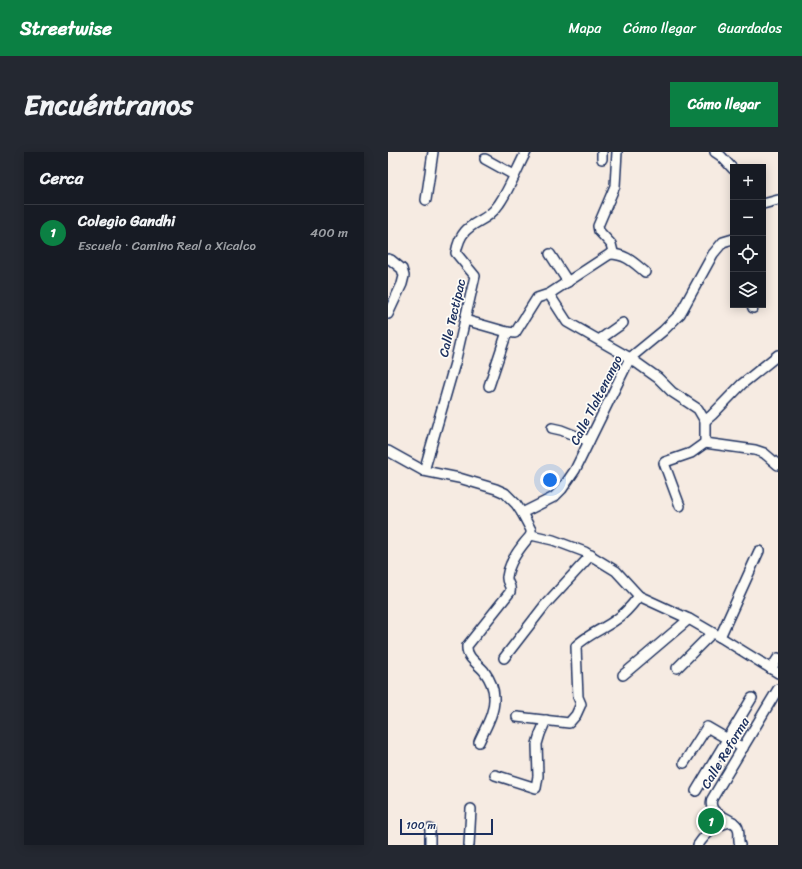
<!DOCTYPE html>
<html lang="es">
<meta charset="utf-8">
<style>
body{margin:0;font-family:Sriracha,sans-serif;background:#242831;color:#f1f3f6}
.controls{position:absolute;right:12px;top:12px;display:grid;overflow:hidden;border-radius:0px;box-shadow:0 2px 10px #0003}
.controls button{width:36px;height:36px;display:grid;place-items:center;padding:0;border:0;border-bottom:1px solid #363941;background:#171b24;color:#f1f3f6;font:20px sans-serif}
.scale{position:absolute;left:12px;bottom:10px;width:93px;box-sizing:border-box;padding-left:4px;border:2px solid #1b2f5e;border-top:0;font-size:11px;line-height:14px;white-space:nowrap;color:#1b2f5e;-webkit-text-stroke:3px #fdfcf7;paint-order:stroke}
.you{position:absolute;left:162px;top:328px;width:14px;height:14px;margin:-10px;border:3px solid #fff;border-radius:50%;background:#1a73e8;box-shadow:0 0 0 6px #1a73e833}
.badge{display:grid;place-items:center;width:26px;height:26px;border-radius:50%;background:#0b8043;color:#fff;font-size:13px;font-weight:700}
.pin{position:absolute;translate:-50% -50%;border:2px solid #fff;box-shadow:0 1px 4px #0006}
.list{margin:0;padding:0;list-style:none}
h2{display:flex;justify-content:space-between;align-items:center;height:52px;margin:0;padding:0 16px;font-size:17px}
h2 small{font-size:13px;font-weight:400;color:#9ea1a6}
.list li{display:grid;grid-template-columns:26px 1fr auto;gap:12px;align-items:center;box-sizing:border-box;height:56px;padding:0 16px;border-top:1px solid #363941}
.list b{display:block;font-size:15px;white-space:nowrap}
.list p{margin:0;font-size:13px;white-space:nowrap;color:#9ea1a6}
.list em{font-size:13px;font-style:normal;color:#9ea1a6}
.icon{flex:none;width:22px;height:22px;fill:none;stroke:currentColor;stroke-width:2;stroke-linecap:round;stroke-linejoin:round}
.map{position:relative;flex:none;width:390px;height:693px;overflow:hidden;border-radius:0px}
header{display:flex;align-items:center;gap:24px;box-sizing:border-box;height:56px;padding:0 20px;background:#0b8043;color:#fff}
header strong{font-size:19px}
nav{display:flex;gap:22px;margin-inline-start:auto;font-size:14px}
.intro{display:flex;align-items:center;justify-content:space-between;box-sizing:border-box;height:96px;padding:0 24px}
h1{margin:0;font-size:28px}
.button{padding:10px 18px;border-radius:0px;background:#0b8043;color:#fff;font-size:14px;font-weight:700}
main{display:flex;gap:24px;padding:0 24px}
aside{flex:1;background:#171b24;border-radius:0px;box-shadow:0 2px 10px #0003}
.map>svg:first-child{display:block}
</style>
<header>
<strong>Streetwise</strong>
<nav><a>Mapa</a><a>Cómo llegar</a><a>Guardados</a></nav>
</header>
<div class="intro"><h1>Encuéntranos</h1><a class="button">Cómo llegar</a></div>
<main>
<aside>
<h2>Cerca<small></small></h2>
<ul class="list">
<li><span class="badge">1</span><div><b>Colegio Gandhi</b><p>Escuela · Camino Real a Xicalco</p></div><em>400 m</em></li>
</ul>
</aside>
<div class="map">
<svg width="390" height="693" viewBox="0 0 390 693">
<rect width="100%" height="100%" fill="#f6ebe2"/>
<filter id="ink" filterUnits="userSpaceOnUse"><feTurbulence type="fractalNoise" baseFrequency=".025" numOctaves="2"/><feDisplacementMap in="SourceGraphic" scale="8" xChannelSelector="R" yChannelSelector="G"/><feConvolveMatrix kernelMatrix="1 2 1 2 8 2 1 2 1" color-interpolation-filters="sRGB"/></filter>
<g filter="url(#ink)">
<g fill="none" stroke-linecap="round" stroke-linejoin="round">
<defs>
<g id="minor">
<path d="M327 0 333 4 345 17"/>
<path d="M97 7 126 23"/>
<path d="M214 7V0"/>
<path d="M38 48 45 0"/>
<path d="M375 52 390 48"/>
<path d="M162 102 180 130"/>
<path d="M222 102C238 102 246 111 257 120"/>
<path d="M0 107 3 108 14 117 16 124 14 132 0 162"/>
<path d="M161 142 179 170 242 206 270 226 284 240 310 257 317 269V291L367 298 376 301 390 313"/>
<path d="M364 153 365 156"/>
<path d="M77 168 119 180 127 181 149 146 161 142 222 102 225 100 223 92 211 79 210 74 227 34 229 0"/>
<path d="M211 188 235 171"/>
<path d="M101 234 119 180"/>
<path d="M317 269 324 263 354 232 390 203"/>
<path d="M164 276 173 278 201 289"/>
<path d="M0 299 36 319 71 326 108 337 117 341 128 352 134 361 143 378V383"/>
<path d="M36 319 67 211 87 124 68 101C74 66 96 75 111 52 122 36 129 17 138 0"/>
<path d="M292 354 276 311 277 310 303 301 317 291"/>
<path d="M134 361 166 345 174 337 187 318 242 206 275 179 292 162 325 102 335 90 345 87"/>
<path d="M143 383 165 388 197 400 228 419 251 444 301 467 332 485 390 521"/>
<path d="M332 485 371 399"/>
<path d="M116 506 157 453 203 403"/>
<path d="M289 516 324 481"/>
<path d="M383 517 390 506"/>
<path d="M235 523 301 467"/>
<path d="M129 565 181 571 188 563 193 552 190 545 189 521 188 494C200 482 216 477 229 467 238 461 244 453 251 444"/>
<path d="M91 590C97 576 107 561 106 545 106 536 101 526 96 519 89 511 78 505 79 494L122 440C124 433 118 431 119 425 121 409 133 394 143 383"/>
<path d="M296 611 319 575 355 596"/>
<path d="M107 623 148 636 150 624 149 592 152 582 158 568"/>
<path d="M308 639 364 546"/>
<path d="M42 677V693"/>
<path d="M81 693 83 657"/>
<path d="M310 693C318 681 330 671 345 670"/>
<path d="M352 693C349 687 353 680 349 674 341 664 319 663 324 647L390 537"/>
</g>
</defs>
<use href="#minor" stroke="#1b2f5e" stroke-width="12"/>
<use href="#minor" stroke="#fdfcf7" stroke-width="9"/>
</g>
</g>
<g text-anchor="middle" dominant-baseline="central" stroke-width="3.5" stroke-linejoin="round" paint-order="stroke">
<g font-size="13" fill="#1b2f5e" stroke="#fdfcf7">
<text transform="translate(64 166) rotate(-77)">Calle Tectipac</text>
<text transform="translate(208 248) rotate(-63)">Calle Tlaltenango</text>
<text transform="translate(337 601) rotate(-59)">Calle Reforma</text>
</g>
</g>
</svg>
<div class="controls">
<button>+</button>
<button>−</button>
<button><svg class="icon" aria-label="locate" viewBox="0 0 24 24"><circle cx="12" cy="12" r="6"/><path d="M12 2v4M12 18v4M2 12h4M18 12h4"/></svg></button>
<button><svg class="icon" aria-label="layers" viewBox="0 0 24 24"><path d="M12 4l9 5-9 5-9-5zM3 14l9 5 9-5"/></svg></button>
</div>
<div class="scale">100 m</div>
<div class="you"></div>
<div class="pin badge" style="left:323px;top:669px">1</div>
</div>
</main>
